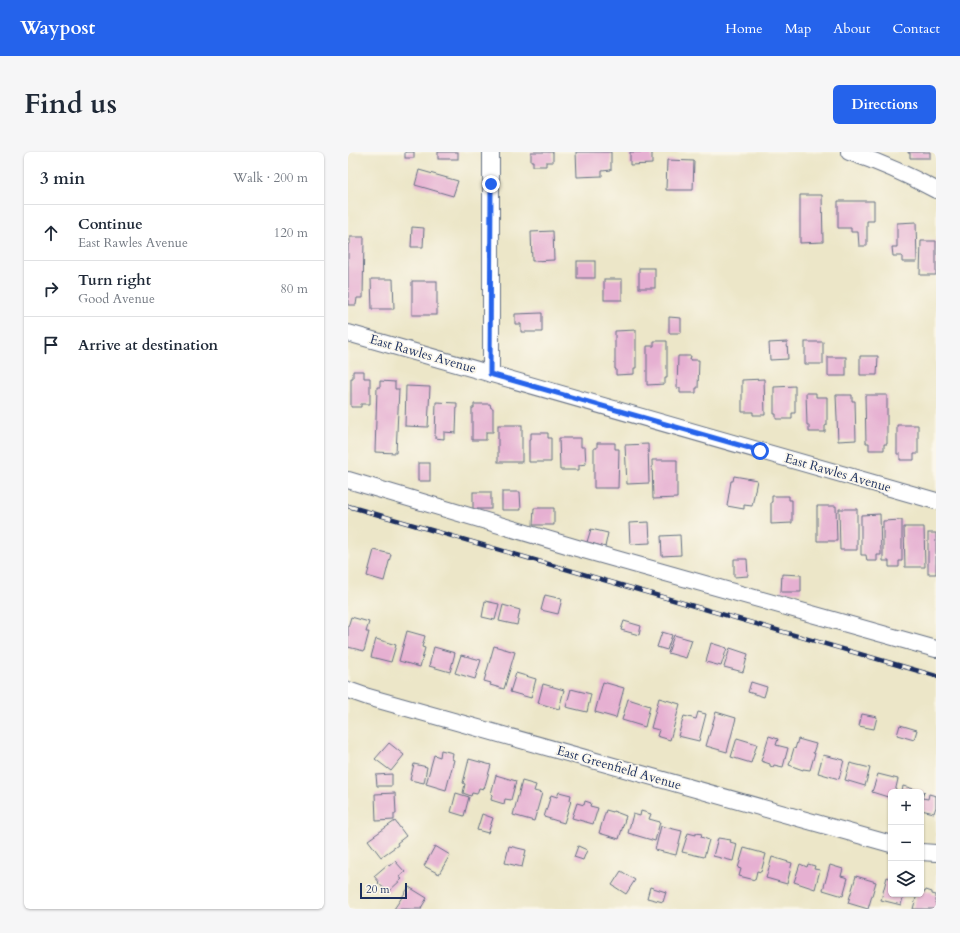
<!DOCTYPE html>
<meta charset="utf-8">
<style>
body{margin:0;font-family:Cardo,serif;background:#f6f6f7;color:#1f2937}
.controls{position:absolute;right:12px;bottom:12px;display:grid;overflow:hidden;border-radius:6px;box-shadow:0 1px 3px #0004}
.controls button{width:36px;height:36px;display:grid;place-items:center;padding:0;border:0;border-bottom:1px solid #e0e1e3;background:#fff;color:#1f2937;font:20px sans-serif}
.scale{position:absolute;left:12px;bottom:10px;width:47px;box-sizing:border-box;padding-left:4px;border:2px solid #1b2f5e;border-top:0;font-size:11px;line-height:14px;white-space:nowrap;color:#1b2f5e;-webkit-text-stroke:3px #fbf7ec;paint-order:stroke}
.stop{position:absolute;width:12px;height:12px;margin:-9px;border:3px solid #2563eb;border-radius:50%;background:#fff}
.stop.end{background:#2563eb;border-color:#fff;box-shadow:0 1px 4px #0008}
.list{margin:0;padding:0;list-style:none}
h2{display:flex;justify-content:space-between;align-items:center;height:52px;margin:0;padding:0 16px;font-size:17px}
h2 small{font-size:13px;font-weight:400;color:#747a83}
.list li{display:grid;grid-template-columns:26px 1fr auto;gap:12px;align-items:center;box-sizing:border-box;height:56px;padding:0 16px;border-top:1px solid #e0e1e3}
.list b{display:block;font-size:15px;white-space:nowrap}
.list p{margin:0;font-size:13px;white-space:nowrap;color:#747a83}
.list em{font-size:13px;font-style:normal;color:#747a83}
.icon{flex:none;width:22px;height:22px;fill:none;stroke:currentColor;stroke-width:2;stroke-linecap:round;stroke-linejoin:round}
.map{position:relative;flex:none;width:588px;height:757px;overflow:hidden;border-radius:6px}
header{display:flex;align-items:center;gap:24px;box-sizing:border-box;height:56px;padding:0 20px;background:#2563eb;color:#fff}
header strong{font-size:19px}
nav{display:flex;gap:22px;margin-inline-start:auto;font-size:14px}
.intro{display:flex;align-items:center;justify-content:space-between;box-sizing:border-box;height:96px;padding:0 24px}
h1{margin:0;font-size:28px}
.button{padding:10px 18px;border-radius:6px;background:#2563eb;color:#fff;font-size:14px;font-weight:700}
main{display:flex;gap:24px;padding:0 24px}
aside{flex:1;background:#fff;border-radius:6px;box-shadow:0 1px 3px #0004}
.map>svg:first-child{display:block}
</style>
<header>
<strong>Waypost</strong>
<nav><a>Home</a><a>Map</a><a>About</a><a>Contact</a></nav>
</header>
<div class="intro"><h1>Find us</h1><a class="button">Directions</a></div>
<main>
<aside>
<h2>3 min<small>Walk · 200 m</small></h2>
<ul class="list">
<li><svg class="icon" aria-label="ahead" viewBox="0 0 24 24"><path d="M12 20V5M6 11l6-6 6 6"/></svg><div><b>Continue</b><p>East Rawles Avenue</p></div><em>120 m</em></li>
<li><svg class="icon" aria-label="right" viewBox="0 0 24 24"><path d="M7 20v-9h11M14 6l5 5-5 5"/></svg><div><b>Turn right</b><p>Good Avenue</p></div><em>80 m</em></li>
<li><svg class="icon" aria-label="arrive" viewBox="0 0 24 24"><path d="M6 21V4h12l-3 4 3 4H6"/></svg><div><b>Arrive at destination</b></div></li>
</ul>
</aside>
<div class="map">
<svg width="588" height="757" viewBox="0 0 588 757">
<rect width="100%" height="100%" fill="#fbf7ec"/>
<filter id="ink" filterUnits="userSpaceOnUse"><feTurbulence type="fractalNoise" baseFrequency=".025" numOctaves="2"/><feDisplacementMap in="SourceGraphic" scale="8" xChannelSelector="R" yChannelSelector="G"/><feConvolveMatrix kernelMatrix="1 2 1 2 8 2 1 2 1" color-interpolation-filters="sRGB"/></filter>
<filter id="wash" filterUnits="userSpaceOnUse"><feTurbulence type="fractalNoise" baseFrequency=".012" numOctaves="4" result="noise"/><feDisplacementMap in="SourceGraphic" scale="16" xChannelSelector="R" yChannelSelector="G"/><feGaussianBlur stdDeviation="0.9" result="paint"/><feColorMatrix in="noise" values="0 0 0 0 0 0 0 0 0 0 0 0 0 0 0 0 0 1.4 0 .05"/><feComposite in="paint" operator="in"/></filter>
<g filter="url(#wash)">
<rect width="100%" height="100%" fill="#ece6c8"/>
<g id="blocks">
<g fill="#e6b0d2">
<rect x="57" y="0" width="9" height="6"/>
<rect x="90" y="0" width="20" height="7"/>
<path d="M183 0H205V10H198V14H185V9H183Z"/>
<path d="M228 0H263V18L254 19V24L229 25Z"/>
<path d="M282 0H304V12L282 13Z"/>
<path d="M560 0H582V6H562V1H560Z"/>
<path d="M319 8 346 9 345 38H318Z"/>
<path d="M71 18 110 29 105 44 67 33Z"/>
<path d="M452 43H474L475 90 452 91Z"/>
<path d="M490 49H526V69H519V94H511L510 80H503V76H490Z"/>
<path d="M568 70 569 110H554V104H545L544 95H549V71Z"/>
<path d="M64 75 76 76 75 95H63Z"/>
<path d="M205 79 206 108 184 109 183 80Z"/>
<path d="M2 85H16L15 146H9L8 153H0V92H2Z"/>
<path d="M573 89H588V123H572Z"/>
<rect x="229" y="109" width="18" height="17"/>
<rect x="291" y="116" width="16" height="20"/>
<path d="M23 127H45L46 157H24Z"/>
<rect x="256" y="127" width="18" height="21"/>
<rect x="64" y="129" width="25" height="34"/>
<path d="M194 161V180H173V172H167V162Z"/>
<path d="M321 165 333 166V181H321Z"/>
<path d="M288 178V216H286V222L268 223V217H267V179Z"/>
<path d="M306 189H319V226H317V232L299 233V194H306Z"/>
<path d="M439 190 440 207 422 208 421 191Z"/>
<rect x="457" y="190" width="18" height="22"/>
<path d="M330 204H343L342 208H351L350 236H348V241H332V236H329Z"/>
<path d="M512 204H530L529 223H512Z"/>
<rect x="480" y="205" width="18" height="19"/>
<path d="M5 219H16V226H22V252H13V255H3V226H5Z"/>
<path d="M416 227 417 263H405V260H394V228Z"/>
<path d="M32 229 47 230V237H51L48 301 27 300 29 235H32Z"/>
<path d="M58 234 82 235 80 275 57 274Z"/>
<path d="M447 234V261H444V267H428V262H426V235Z"/>
<path d="M458 241H468V245H479V273L477 274V280H461V273H459Z"/>
<path d="M488 243H504V249H507L508 288 490 289Z"/>
<path d="M517 243H539V292H536V298H521V291H518Z"/>
<path d="M88 250 109 251 108 281 96 280V287L87 286Z"/>
<path d="M126 252H142L143 256H145V280H138V288H124V256H126Z"/>
<rect x="150" y="273" width="24" height="37"/>
<path d="M549 273H570V302H566V308H552V302H549Z"/>
<path d="M183 281H200V286H203V310H181V287H183Z"/>
<path d="M211 286H233V295H237L238 312 231 313V318H212Z"/>
<path d="M249 291H267V297H271L270 336H246V296H249Z"/>
<path d="M300 292 301 331 279 332 277 293Z"/>
<path d="M304 308H329V346L305 347Z"/>
<rect x="70" y="311" width="12" height="18"/>
<path d="M386 324 409 328 404 354 396 353V357L379 354 383 329H385Z"/>
<rect x="125" y="340" width="18" height="17"/>
<path d="M154 340H172L173 358H154Z"/>
<path d="M424 344H441V348H444V371L423 372V350H424Z"/>
<path d="M469 354H488L489 389H469Z"/>
<path d="M186 356H206V373H185Z"/>
<path d="M491 357H509V398H492Z"/>
<path d="M532 362 533 403H529V409H519L518 403H513V363Z"/>
<path d="M554 368V409H551V415H541V409H535V369Z"/>
<path d="M301 370 302 391 282 392 281 371Z"/>
<path d="M556 375H576L577 415H557Z"/>
<path d="M243 377 260 381 257 395 239 390Z"/>
<rect x="580" y="381" width="8" height="41"/>
<path d="M332 383 333 403 314 404 313 384Z"/>
<path d="M26 398 43 402 36 429 19 424Z"/>
<path d="M386 407H399L400 424 386 425Z"/>
<path d="M434 422 453 423V440H433Z"/>
<path d="M197 443 214 447 210 462 193 458Z"/>
<path d="M137 449 151 452 147 468 134 465Z"/>
<path d="M155 453 172 458 169 473 151 469Z"/>
<path d="M3 465 21 470 18 480H21L16 499 0 495V475Z"/>
<path d="M276 469 293 474 291 483 273 478Z"/>
<path d="M59 479 77 484 74 495 77 496 72 515 51 509Z"/>
<path d="M314 480 324 483 319 498 309 495Z"/>
<path d="M326 483 344 488 338 506 320 501Z"/>
<path d="M28 487 48 493 43 510 23 505Z"/>
<path d="M363 491 379 496 373 514 358 510Z"/>
<path d="M146 494 167 500 156 537 142 533 143 531 136 529Z"/>
<path d="M86 495 107 501 102 520 81 514Z"/>
<path d="M382 496 400 502 395 520 376 515Z"/>
<path d="M113 503 133 508 127 527 107 521Z"/>
<path d="M168 521 188 527 183 546 162 540Z"/>
<path d="M255 530 276 536 268 566 247 560Z"/>
<path d="M403 530 419 535 416 545 400 540Z"/>
<path d="M195 532 216 538 211 557 190 551Z"/>
<path d="M223 537 243 542 239 560 218 555Z"/>
<path d="M311 546 332 552 322 588 309 584 311 578 303 576Z"/>
<path d="M280 547 302 554 297 575 274 568Z"/>
<path d="M350 560 358 562 351 589 330 584 336 564 348 567Z"/>
<path d="M368 560 388 566 379 600 358 594Z"/>
<path d="M514 562 529 565 526 577 511 574Z"/>
<path d="M552 573 569 578 566 588 549 583Z"/>
<path d="M421 584 430 587 428 593 440 596 435 615 426 613 425 615 422 614V612L413 609Z"/>
<path d="M389 586 409 592 403 611 383 605Z"/>
<path d="M450 587 468 592 465 601H467L462 618 455 617V618L441 613 446 596 447 597Z"/>
<path d="M41 591 56 603 43 619 27 607Z"/>
<path d="M93 598 105 601 104 607 106 608 98 638 78 632 86 603 92 605Z"/>
<path d="M475 603 496 608 491 627 470 621Z"/>
<path d="M121 607 143 613 136 637 131 636 129 642 124 641 123 644 115 641 117 632 115 631Z"/>
<path d="M502 611 522 616 517 634 497 628Z"/>
<path d="M66 612 79 615 76 631 62 628Z"/>
<path d="M44 622V634H29L28 623Z"/>
<path d="M530 622 550 627 547 640H543V646L524 640Z"/>
<path d="M148 623 168 629 163 648 157 647 156 652 143 648 144 643 143 642Z"/>
<path d="M174 629 188 633 186 639 194 641 186 669 165 663Z"/>
<path d="M555 634 577 640H576L574 646 580 647 581 642 588 644V655L586 661 573 658V640H554Z"/>
<path d="M211 640 223 643 222 648 223 649 216 671 196 665 203 643 209 645Z"/>
<path d="M47 641 48 662H46V668L28 669 27 642Z"/>
<path d="M108 641 121 645 116 664 103 660Z"/>
<path d="M237 649 243 651 242 654 250 656 245 672 224 666 229 651 236 653Z"/>
<path d="M258 658 265 660V659L278 664 271 687 251 681Z"/>
<path d="M293 659 303 662 301 667 312 670 307 689 280 681 285 662 292 664Z"/>
<path d="M134 662 145 666 140 681 129 678Z"/>
<path d="M47 669 58 684 49 691 50 693 33 705 20 688Z"/>
<path d="M313 674 334 679 328 703 307 698Z"/>
<path d="M340 681 348 683V681L354 682 353 685 361 688 356 705 334 700Z"/>
<path d="M370 686 383 688 382 690 389 692 385 709 365 704Z"/>
<path d="M87 694 102 703 91 722 76 714Z"/>
<path d="M161 694 178 698 174 715 157 711Z"/>
<path d="M230 694 239 698 235 708 226 705Z"/>
<path d="M396 696 418 702 413 720 409 719 407 728 391 724 393 717 390 716Z"/>
<path d="M424 705 444 711 439 732 418 726Z"/>
<path d="M47 709 57 720 51 725 54 727 40 740 30 731 31 730 26 724 40 712 41 714Z"/>
<path d="M452 712 459 715 460 712 467 714 466 717 472 718 467 737 446 730Z"/>
<path d="M482 713 495 717 493 724 500 726 495 744 475 738Z"/>
<path d="M273 719 287 728 278 742 264 733Z"/>
<path d="M508 724 528 730 520 757 500 751Z"/>
<path d="M539 725 543 727V742H556L553 753 533 748Z"/>
<path d="M61 735 79 746 73 756 74 757H46Z"/>
<path d="M302 735 318 740 315 750 299 746Z"/>
<path d="M578 738 584 740V742L588 743V752L587 757H565L569 742H573V739L577 740Z"/>
</g>
</g>
</g>
<g filter="url(#ink)">
<use href="#blocks" fill-opacity="0" stroke="#646f83" stroke-width="1"/>
<g fill="none" stroke-linecap="round" stroke-linejoin="round">
<defs>
<g id="minor">
<path d="M501 0C531 10 560 23 588 38"/>
<path d="M0 181 588 349"/>
<path d="M143 222V0"/>
<path d="M0 328 229 396 588 497"/>
<path d="M0 538 20 545 543 692"/>
<path d="M573 700 588 701"/>
</g>
</defs>
<use href="#minor" stroke="#646f83" stroke-width="18"/>
<use href="#minor" stroke="#fff" stroke-width="16"/>
<defs>
<path id="rail" d="M0 354 588 524"/>
</defs>
<use href="#rail" stroke="#1b2f5e" stroke-width="4.5"/>
<use href="#rail" stroke="#fbf7ec" stroke-width="3" stroke-dasharray="9" stroke-linecap="butt"/>
</g>
</g>
<g fill="none" stroke-linecap="round" stroke-linejoin="round" filter="url(#ink)">
<path stroke="#2563eb" stroke-width="5" d="M143 32 142 222 412 299"/>
</g>
<g text-anchor="middle" dominant-baseline="central" stroke-width="3.5" stroke-linejoin="round" paint-order="stroke">
<g font-size="13" fill="#1b2f5e" stroke="#fbf7ec">
<text transform="translate(75 202) rotate(16)">East Rawles Avenue</text>
<text transform="translate(490 321) rotate(16)">East Rawles Avenue</text>
<text transform="translate(271 616) rotate(16)">East Greenfield Avenue</text>
</g>
</g>
</svg>
<div class="controls">
<button>+</button>
<button>−</button>
<button><svg class="icon" aria-label="layers" viewBox="0 0 24 24"><path d="M12 4l9 5-9 5-9-5zM3 14l9 5 9-5"/></svg></button>
</div>
<div class="scale">20 m</div>
<div class="stop" style="left:412px;top:299px"></div>
<div class="stop end" style="left:143px;top:32px"></div>
</div>
</main>
